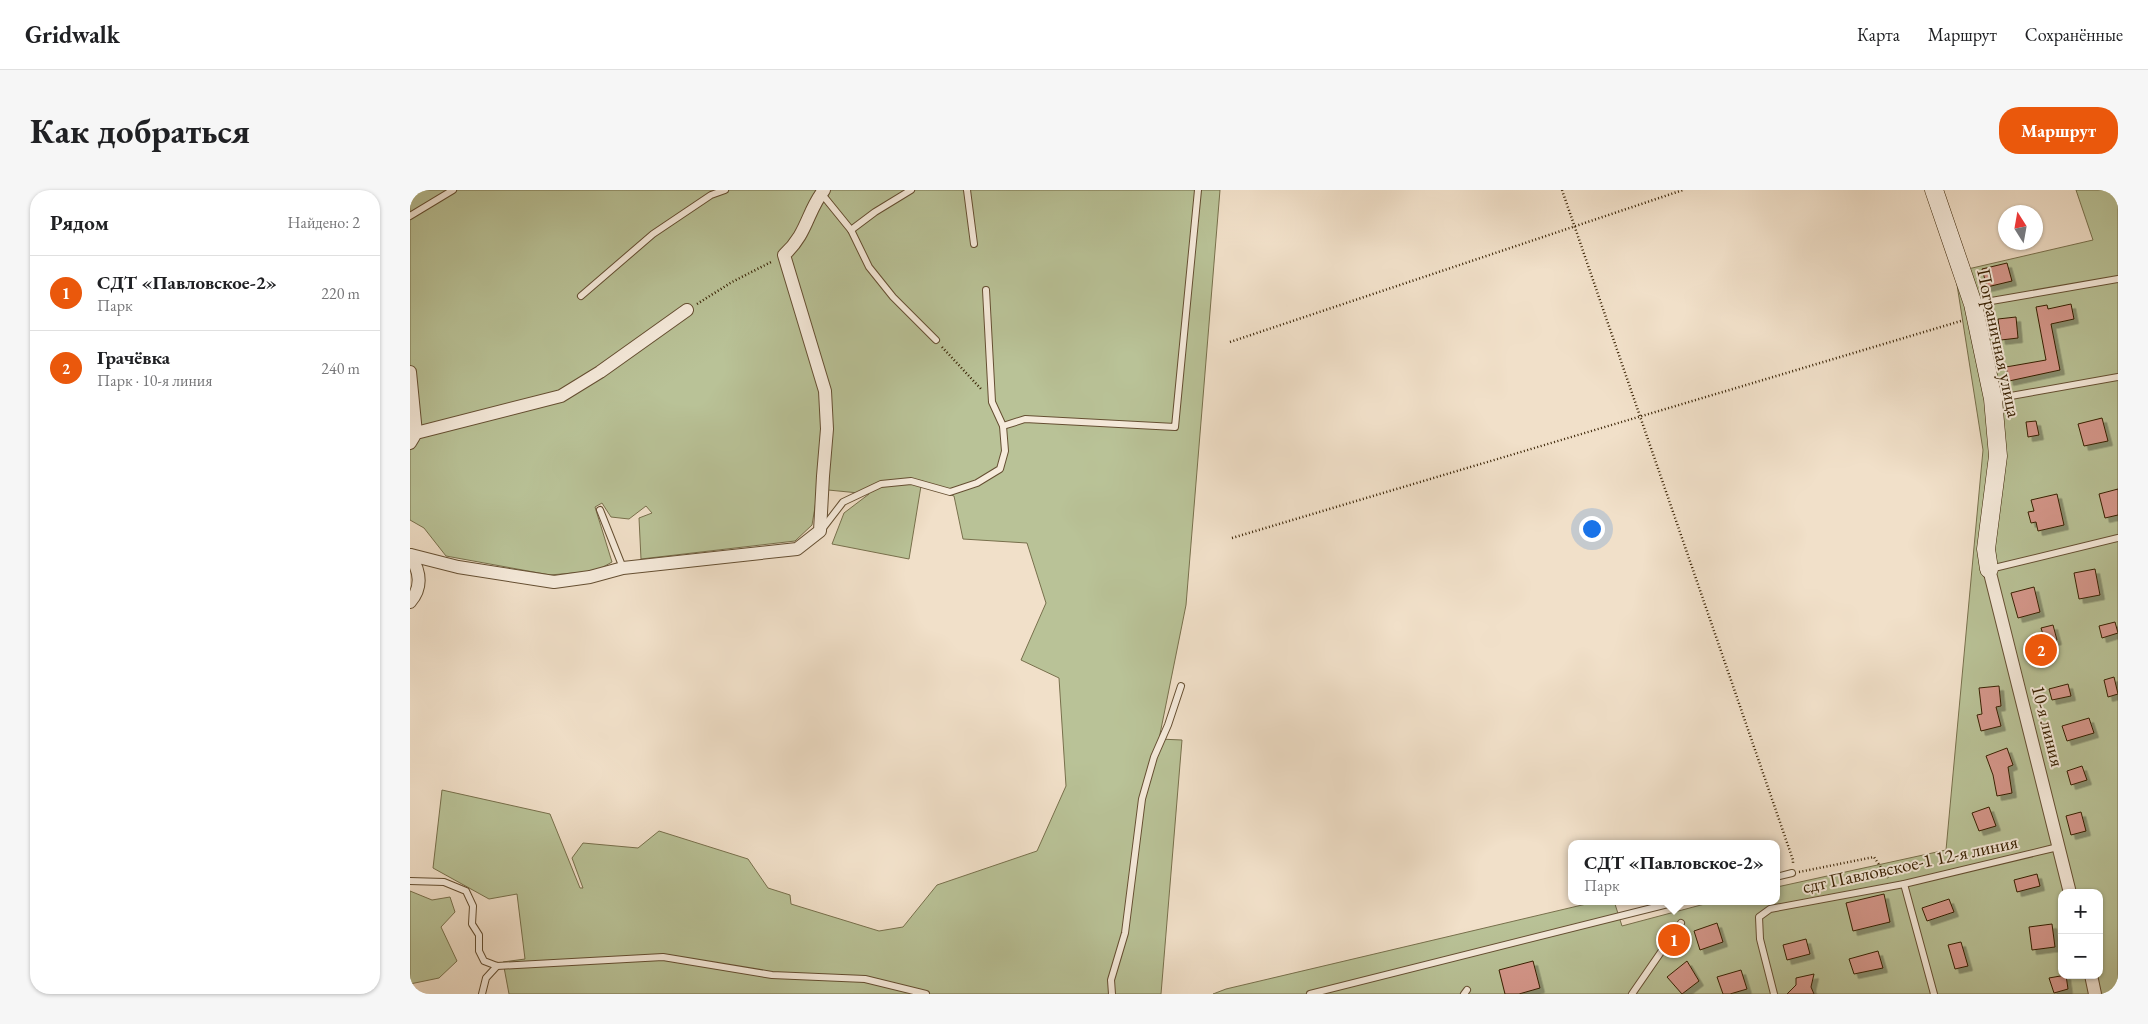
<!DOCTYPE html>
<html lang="ru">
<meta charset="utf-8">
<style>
body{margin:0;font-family:"EB Garamond",serif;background:#f6f6f6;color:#202124}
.controls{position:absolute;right:15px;bottom:15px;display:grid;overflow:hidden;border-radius:10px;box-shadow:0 1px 4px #0004}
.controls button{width:45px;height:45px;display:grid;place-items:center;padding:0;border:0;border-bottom:1px solid #e0e0e0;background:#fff;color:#202124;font:25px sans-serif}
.compass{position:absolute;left:1588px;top:15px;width:45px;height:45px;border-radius:50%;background:#fff;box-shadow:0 1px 4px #0004;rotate:349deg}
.you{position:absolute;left:1181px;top:338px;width:18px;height:18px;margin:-12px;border:4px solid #fff;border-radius:50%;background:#1a73e8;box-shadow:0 0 0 8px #1a73e833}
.badge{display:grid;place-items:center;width:32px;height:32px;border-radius:50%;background:#ea580c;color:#fff;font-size:16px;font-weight:700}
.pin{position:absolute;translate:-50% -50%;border:2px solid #fff;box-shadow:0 1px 5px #0006}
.popup{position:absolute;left:1158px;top:650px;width:212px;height:65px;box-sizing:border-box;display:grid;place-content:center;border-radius:10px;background:#fff;filter:drop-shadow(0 1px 4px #0005);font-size:16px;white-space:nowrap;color:#757577}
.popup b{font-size:19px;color:#202124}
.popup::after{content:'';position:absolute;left:50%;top:100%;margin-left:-10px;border:10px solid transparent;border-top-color:#fff}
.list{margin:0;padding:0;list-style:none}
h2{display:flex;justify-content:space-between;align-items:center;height:65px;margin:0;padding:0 20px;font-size:21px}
h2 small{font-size:16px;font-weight:400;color:#757577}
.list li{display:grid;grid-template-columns:32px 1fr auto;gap:15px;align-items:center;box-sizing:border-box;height:75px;padding:0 20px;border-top:1px solid #e0e0e0}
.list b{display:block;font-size:19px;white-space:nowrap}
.list p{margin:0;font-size:16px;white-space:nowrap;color:#757577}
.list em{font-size:16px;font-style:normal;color:#757577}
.map{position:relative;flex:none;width:1708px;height:804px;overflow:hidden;border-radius:20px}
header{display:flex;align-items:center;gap:30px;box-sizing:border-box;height:70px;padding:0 25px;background:#fff;border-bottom:1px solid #e0e0e0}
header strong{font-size:24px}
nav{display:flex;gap:28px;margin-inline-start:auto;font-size:18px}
.intro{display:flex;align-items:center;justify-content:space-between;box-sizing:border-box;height:120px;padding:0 30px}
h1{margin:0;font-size:35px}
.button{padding:12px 22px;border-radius:20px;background:#ea580c;color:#fff;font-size:18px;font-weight:700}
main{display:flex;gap:30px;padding:0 30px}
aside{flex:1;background:#fff;border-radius:20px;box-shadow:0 1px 4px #0004}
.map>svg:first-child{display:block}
</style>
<header>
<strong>Gridwalk</strong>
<nav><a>Карта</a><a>Маршрут</a><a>Сохранённые</a></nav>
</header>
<div class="intro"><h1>Как добраться</h1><a class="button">Маршрут</a></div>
<main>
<aside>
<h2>Рядом<small>Найдено: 2</small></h2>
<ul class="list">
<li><span class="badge">1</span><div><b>СДТ «Павловское-2»</b><p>Парк</p></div><em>220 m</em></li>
<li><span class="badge">2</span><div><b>Грачёвка</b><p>Парк · 10-я линия</p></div><em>240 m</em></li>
</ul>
</aside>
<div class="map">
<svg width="1708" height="804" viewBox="0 0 1708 804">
<defs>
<filter id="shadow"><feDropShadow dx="4.5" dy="4.5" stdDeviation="0" flood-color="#0004"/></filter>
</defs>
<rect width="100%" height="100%" fill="#f1e0c9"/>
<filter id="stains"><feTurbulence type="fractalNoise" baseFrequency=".004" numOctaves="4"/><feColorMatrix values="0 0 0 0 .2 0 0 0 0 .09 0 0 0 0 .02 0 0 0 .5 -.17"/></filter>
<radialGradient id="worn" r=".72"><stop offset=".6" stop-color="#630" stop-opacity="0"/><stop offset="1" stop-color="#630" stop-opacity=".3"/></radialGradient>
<g fill="#b9c297" stroke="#78704c" fill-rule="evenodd">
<path d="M0 0H810L776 415 749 549 772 550 751 804H99L93 772 115 769 107 704 79 709 23 678 32 600 140 624 170 698H173L162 668 173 653 228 658 249 641 338 669 358 698 380 705 381 714 469 741 493 737 527 695 627 661 656 596 649 488 611 470 636 413 617 353 553 349 544 306 511 296 499 369 422 354 434 323 459 304 408 299 402 335 385 351 231 369 229 328 242 323 236 316 219 329 201 327 192 313 185 317 202 372 186 381 140 385 36 366 14 338 0 330Z"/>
<path d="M1666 0H1708V804H803L816 799 1189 711H1204L1212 736 1306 711H1366L1367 697 1536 660 1573 260 1545 82 1683 50ZM1652 703H1689V785H1652Z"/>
<path d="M0 701 22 710 40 707 45 722 31 737 47 771 29 788 0 794Z"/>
</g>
<g fill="#d5978b" stroke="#361f00" filter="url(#shadow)">
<path d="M1597 73 1602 91 1577 97 1572 79Z"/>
<path d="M1661 114 1664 129 1641 134 1650 180 1599 191 1596 177 1636 170 1626 117 1637 115 1638 119Z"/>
<path d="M1606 127 1608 148 1591 150 1588 129Z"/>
<path d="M1692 228 1698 251 1674 256 1668 234Z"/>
<path d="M1626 231 1629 245 1618 247 1616 232Z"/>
<path d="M1708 299V325L1695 328 1689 304Z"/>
<path d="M1647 304 1654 335 1628 341 1626 332 1621 333 1618 322 1624 321 1621 310Z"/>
<path d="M1685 379 1690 405 1669 409 1664 383Z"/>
<path d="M1624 397 1630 422 1608 428 1601 403Z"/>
<path d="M1705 432 1708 443 1692 448 1689 436Z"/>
<path d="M1643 435 1647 450 1636 454 1631 438Z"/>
<path d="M1704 487 1708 504 1698 507 1694 490Z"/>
<path d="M1658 494 1661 506 1642 510 1639 499Z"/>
<path d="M1589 496 1591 516 1586 517 1591 536 1571 541 1567 525 1572 524 1569 498Z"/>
<path d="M1679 528 1684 543 1657 551 1652 536Z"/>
<path d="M1597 558 1603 575 1598 577 1602 603 1587 606 1583 585 1576 566Z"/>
<path d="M1672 576 1677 590 1661 595 1657 581Z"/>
<path d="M1579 617 1586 636 1569 641 1562 623Z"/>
<path d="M1671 622 1676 641 1661 645 1656 626Z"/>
<path d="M1627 684 1630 696 1607 702 1604 690Z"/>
<path d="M1474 704 1480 732 1443 741 1436 713Z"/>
<path d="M1539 709 1544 722 1517 731 1512 718Z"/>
<path d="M1307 733 1313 752 1290 760 1284 741Z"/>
<path d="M1642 734 1645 757 1622 760 1619 737Z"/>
<path d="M1396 749 1400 764 1377 770 1373 755Z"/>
<path d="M1551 752 1558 776 1545 779 1538 755Z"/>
<path d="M1468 761 1473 778 1444 784 1439 769Z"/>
<path d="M1123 771 1130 798 1109 804H1095L1089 780Z"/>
<path d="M1277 771 1289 791 1272 804 1257 787Z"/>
<path d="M1331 780 1337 799 1320 804H1313L1307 787Z"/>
<path d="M1404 784 1401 797 1404 804H1377L1386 795V788Z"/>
<path d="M1656 785 1658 799 1644 803 1639 788Z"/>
</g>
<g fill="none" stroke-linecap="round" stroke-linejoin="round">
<defs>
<g id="lane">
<path d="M557 0 564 54"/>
<path d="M411 3 441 40 459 77 483 107 526 150"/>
<path d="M0 26 43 0"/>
<path d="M441 40 465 22 501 0"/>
<path d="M171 106 243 44 301 5 315 0"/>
<path d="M1564 114 1708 89"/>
<path d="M1584 209 1708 187"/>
<path d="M593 236 615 229 765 237 788 0"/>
<path d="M190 320 213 378"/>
<path d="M413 338 433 312 471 294 501 291 540 302 567 293 590 279 595 261 593 236 582 212 576 100"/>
<path d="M1580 379 1708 348"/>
<path d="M1366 687 1382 683"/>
<path d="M0 691 34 692 56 701 63 716 62 734 69 745V761L74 771 87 776 253 767 362 785 455 789 516 804"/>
<path d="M1494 694 1524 804"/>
<path d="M72 804 76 788 87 776"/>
<path d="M702 804 701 790 715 743 732 609 744 567 758 535 771 496"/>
<path d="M900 804 1270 711"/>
<path d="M1054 804 1057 800"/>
<path d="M1222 804 1271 733"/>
<path d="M1364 804 1350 749 1349 727 1360 719 1494 694 1648 657"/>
</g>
<g id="street">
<path d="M0 182 6 243"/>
<path d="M0 253 6 243 151 206 190 182 277 120"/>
<path d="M0 365C10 381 13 397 0 412"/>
<path d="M1 365 48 377 144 392 180 387 213 378 387 359 410 341 413 286 417 239 415 201 374 65C398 43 397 21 414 0"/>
<path d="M1579 379 1660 703"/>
<path d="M1681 785 1685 804"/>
</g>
<path id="secondary" d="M1524 0 1563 114 1583 209 1588 266 1576 359 1579 379"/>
</defs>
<use href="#lane" stroke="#654f32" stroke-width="8"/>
<use href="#street" stroke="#654f32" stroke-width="14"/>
<use href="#secondary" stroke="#361f00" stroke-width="19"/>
<g stroke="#361f00" stroke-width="2.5" stroke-dasharray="1 2.5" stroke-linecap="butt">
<path d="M1152 0 1383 670V675"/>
<path d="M287 114 322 92 363 71"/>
<path d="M820 152 1273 0"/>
<path d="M532 157 572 200"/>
<path d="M822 348 1551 131"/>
<path d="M1389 682 1464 667 1478 688"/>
</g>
<use href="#lane" stroke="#f6ebdc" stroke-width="6"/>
<use href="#street" stroke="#f6ebdc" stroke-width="12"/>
<use href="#secondary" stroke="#f6ebdc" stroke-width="18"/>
</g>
<g text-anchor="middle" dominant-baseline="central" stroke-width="4" stroke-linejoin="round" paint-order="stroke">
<g font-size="19" fill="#361f00" stroke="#f6ebdc">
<text transform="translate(1589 153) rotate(78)">Пограничная улица</text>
<text transform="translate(1638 536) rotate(76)">10-я линия</text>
<text transform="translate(1500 674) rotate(-12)">сдт Павловское-1 12-я линия</text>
</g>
</g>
<rect width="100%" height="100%" filter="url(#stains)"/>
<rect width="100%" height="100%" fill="url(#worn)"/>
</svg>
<div class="controls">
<button>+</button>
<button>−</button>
</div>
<svg class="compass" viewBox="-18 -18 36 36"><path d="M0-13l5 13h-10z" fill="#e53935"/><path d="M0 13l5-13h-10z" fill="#757577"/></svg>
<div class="you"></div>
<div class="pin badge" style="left:1264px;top:750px">1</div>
<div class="popup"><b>СДТ «Павловское-2»</b>Парк</div>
<div class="pin badge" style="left:1631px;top:460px">2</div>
</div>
</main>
